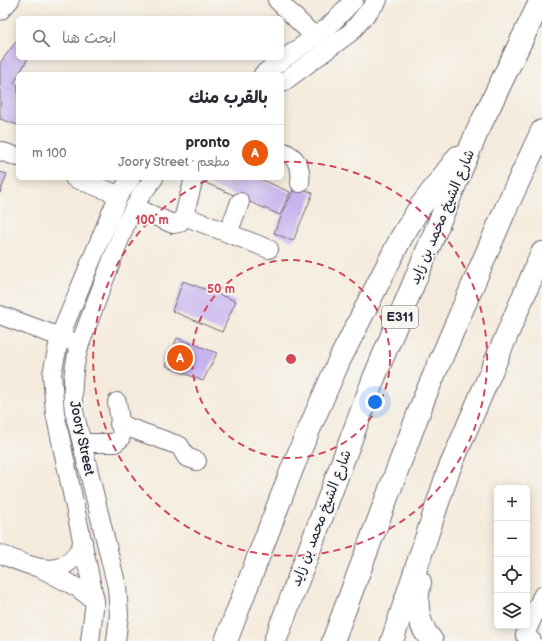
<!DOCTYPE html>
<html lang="ar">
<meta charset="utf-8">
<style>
body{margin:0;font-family:"Balsamiq Sans","Playpen Sans Arabic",sans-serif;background:#f2f2f3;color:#2b2b33;direction:rtl}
.controls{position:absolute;right:12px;bottom:12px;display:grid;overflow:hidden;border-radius:6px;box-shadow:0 2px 10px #0003}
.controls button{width:36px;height:36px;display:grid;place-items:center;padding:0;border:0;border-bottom:1px solid #e1e1e2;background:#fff;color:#2b2b33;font:20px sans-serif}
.you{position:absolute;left:375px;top:402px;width:14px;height:14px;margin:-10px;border:3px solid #fff;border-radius:50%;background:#1a73e8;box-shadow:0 0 0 6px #1a73e833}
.badge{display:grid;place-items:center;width:26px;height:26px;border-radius:50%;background:#ea580c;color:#fff;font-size:13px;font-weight:700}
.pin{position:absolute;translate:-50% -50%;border:2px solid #fff;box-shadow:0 1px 4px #0006}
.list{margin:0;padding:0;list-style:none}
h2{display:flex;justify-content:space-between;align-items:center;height:52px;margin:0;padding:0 16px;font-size:17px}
h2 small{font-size:13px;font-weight:400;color:#7c7c81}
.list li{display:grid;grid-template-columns:26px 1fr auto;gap:12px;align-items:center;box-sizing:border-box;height:56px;padding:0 16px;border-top:1px solid #e1e1e2}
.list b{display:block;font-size:15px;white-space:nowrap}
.list p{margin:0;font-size:13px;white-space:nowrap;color:#7c7c81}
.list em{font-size:13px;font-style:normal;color:#7c7c81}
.icon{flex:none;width:22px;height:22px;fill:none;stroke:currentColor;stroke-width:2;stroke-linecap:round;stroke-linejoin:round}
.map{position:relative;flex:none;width:542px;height:641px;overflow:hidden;direction:ltr}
.search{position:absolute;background:#fff;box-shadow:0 2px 10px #0003;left:16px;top:16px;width:268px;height:44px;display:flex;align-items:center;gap:10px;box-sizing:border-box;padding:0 14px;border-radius:6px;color:#7c7c81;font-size:15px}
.panel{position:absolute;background:#fff;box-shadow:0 2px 10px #0003;left:16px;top:72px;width:268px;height:108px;border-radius:6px;direction:rtl}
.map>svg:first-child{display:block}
</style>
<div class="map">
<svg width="542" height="641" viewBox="0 0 542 641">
<rect width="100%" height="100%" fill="#f6f6f2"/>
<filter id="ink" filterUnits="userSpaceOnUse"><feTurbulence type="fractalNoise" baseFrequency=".025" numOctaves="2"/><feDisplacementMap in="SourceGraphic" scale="8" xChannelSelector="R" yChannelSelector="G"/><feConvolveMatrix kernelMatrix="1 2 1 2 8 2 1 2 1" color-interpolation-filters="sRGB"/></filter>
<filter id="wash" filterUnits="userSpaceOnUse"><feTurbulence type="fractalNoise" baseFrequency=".012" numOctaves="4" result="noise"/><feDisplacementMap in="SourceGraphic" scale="16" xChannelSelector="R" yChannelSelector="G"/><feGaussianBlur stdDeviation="0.9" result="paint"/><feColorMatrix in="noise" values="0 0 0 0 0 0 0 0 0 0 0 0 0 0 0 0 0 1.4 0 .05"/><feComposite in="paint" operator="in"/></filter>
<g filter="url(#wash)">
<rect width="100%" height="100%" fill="#f5ebdc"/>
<g id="blocks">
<g fill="#c6b2ee">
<path d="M18 39V58H28L14 83 18 85V125L0 119V63Z"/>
<path d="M0 172 7 174 0 193Z"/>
<path d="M208 178H258L290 192 280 215 206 183Z"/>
<path d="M295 186 313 193 293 241 274 233Z"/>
<path d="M183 281 236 301 222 332 172 311Z"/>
<path d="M177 338 217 353 203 381 166 366Z"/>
</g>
</g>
</g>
<g filter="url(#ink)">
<use href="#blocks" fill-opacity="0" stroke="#6c6873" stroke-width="1"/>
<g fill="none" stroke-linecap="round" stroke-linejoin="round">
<defs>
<g id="minor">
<path d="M277 0 315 37"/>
<path d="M0 11 10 0"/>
<path d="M263 74 328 27 354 0"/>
<path d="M282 83 351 32 378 0"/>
<path d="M0 151 18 157"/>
<path d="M282 151C297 157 302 167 300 183"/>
<path d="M74 178 119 195"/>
<path d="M134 207 173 224 179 223 184 216 194 178"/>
<path d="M184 216 269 249"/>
<path d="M228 233 240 202"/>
<path d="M0 315 71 341"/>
<path d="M119 424 180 446 186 457 197 461"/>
<path d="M82 443H115L120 439 122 433 117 402"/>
<path d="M0 554C32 566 65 585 83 542"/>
<path d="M42 569 78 588 95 601"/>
<path d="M90 641 95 601 55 413 52 374 60 336 111 213 119 195 131 178"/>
<path d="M116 641 119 615 117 587 74 411C71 388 73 366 80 344L126 223 141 195 154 178"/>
<path d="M532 641 525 635 542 596"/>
</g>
<g id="highway">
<path d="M420 582C415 603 417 624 432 641"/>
<path d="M226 641 294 464 339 361 401 238 420 207 458 157"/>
<path d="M275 641 374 378 477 132 541 0"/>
<path d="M333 641 425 396 506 208 542 131"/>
<path d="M392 641 448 472 542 253"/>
</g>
</defs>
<use href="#minor" stroke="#6c6873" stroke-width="20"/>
<use href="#highway" stroke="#6c6873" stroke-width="24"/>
<use href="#minor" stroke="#fff" stroke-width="18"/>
<use href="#highway" stroke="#fff" stroke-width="22"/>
</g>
</g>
<g fill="none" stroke="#d1495b" stroke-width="2" stroke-dasharray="7 5">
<circle cx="291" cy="359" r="99"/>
<path d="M282 162A197 197 0 1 1 212 178"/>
</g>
<g text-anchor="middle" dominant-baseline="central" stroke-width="3.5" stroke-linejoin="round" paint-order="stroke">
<rect fill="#f6f6f2" stroke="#626272" stroke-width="1" x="382" y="306" width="36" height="22" rx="3"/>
<g font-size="13" font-weight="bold" fill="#22223b">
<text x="400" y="317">E311</text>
</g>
<g font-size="14" fill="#22223b" stroke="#f6f6f2">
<text transform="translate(442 217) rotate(-67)">شارع الشيخ محمد بن زايد</text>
<text transform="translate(82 438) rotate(78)">Joory Street</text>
<text transform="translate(321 518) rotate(-69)">شارع الشيخ محمد بن زايد</text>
</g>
</g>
<circle cx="291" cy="359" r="6" fill="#d1495b" stroke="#f6f6f2" stroke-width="2"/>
<g font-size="12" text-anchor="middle" font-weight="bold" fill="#d1495b" stroke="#f6f6f2" stroke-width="3.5" stroke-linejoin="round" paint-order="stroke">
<text x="152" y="224">100 m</text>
<text x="221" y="293">50 m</text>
</g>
</svg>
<div class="controls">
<button>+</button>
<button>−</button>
<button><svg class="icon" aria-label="locate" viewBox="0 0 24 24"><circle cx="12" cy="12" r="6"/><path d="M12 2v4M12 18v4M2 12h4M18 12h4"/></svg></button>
<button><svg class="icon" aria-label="layers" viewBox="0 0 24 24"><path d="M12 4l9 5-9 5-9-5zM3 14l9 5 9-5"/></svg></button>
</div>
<div class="you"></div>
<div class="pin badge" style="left:180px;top:358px">A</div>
<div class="search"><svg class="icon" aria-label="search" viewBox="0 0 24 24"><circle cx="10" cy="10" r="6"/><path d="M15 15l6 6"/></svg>ابحث هنا</div>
<section class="panel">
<h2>بالقرب منك<small></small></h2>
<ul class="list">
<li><span class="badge">A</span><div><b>pronto</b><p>مطعم · Joory Street</p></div><em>100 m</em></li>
</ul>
</section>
</div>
